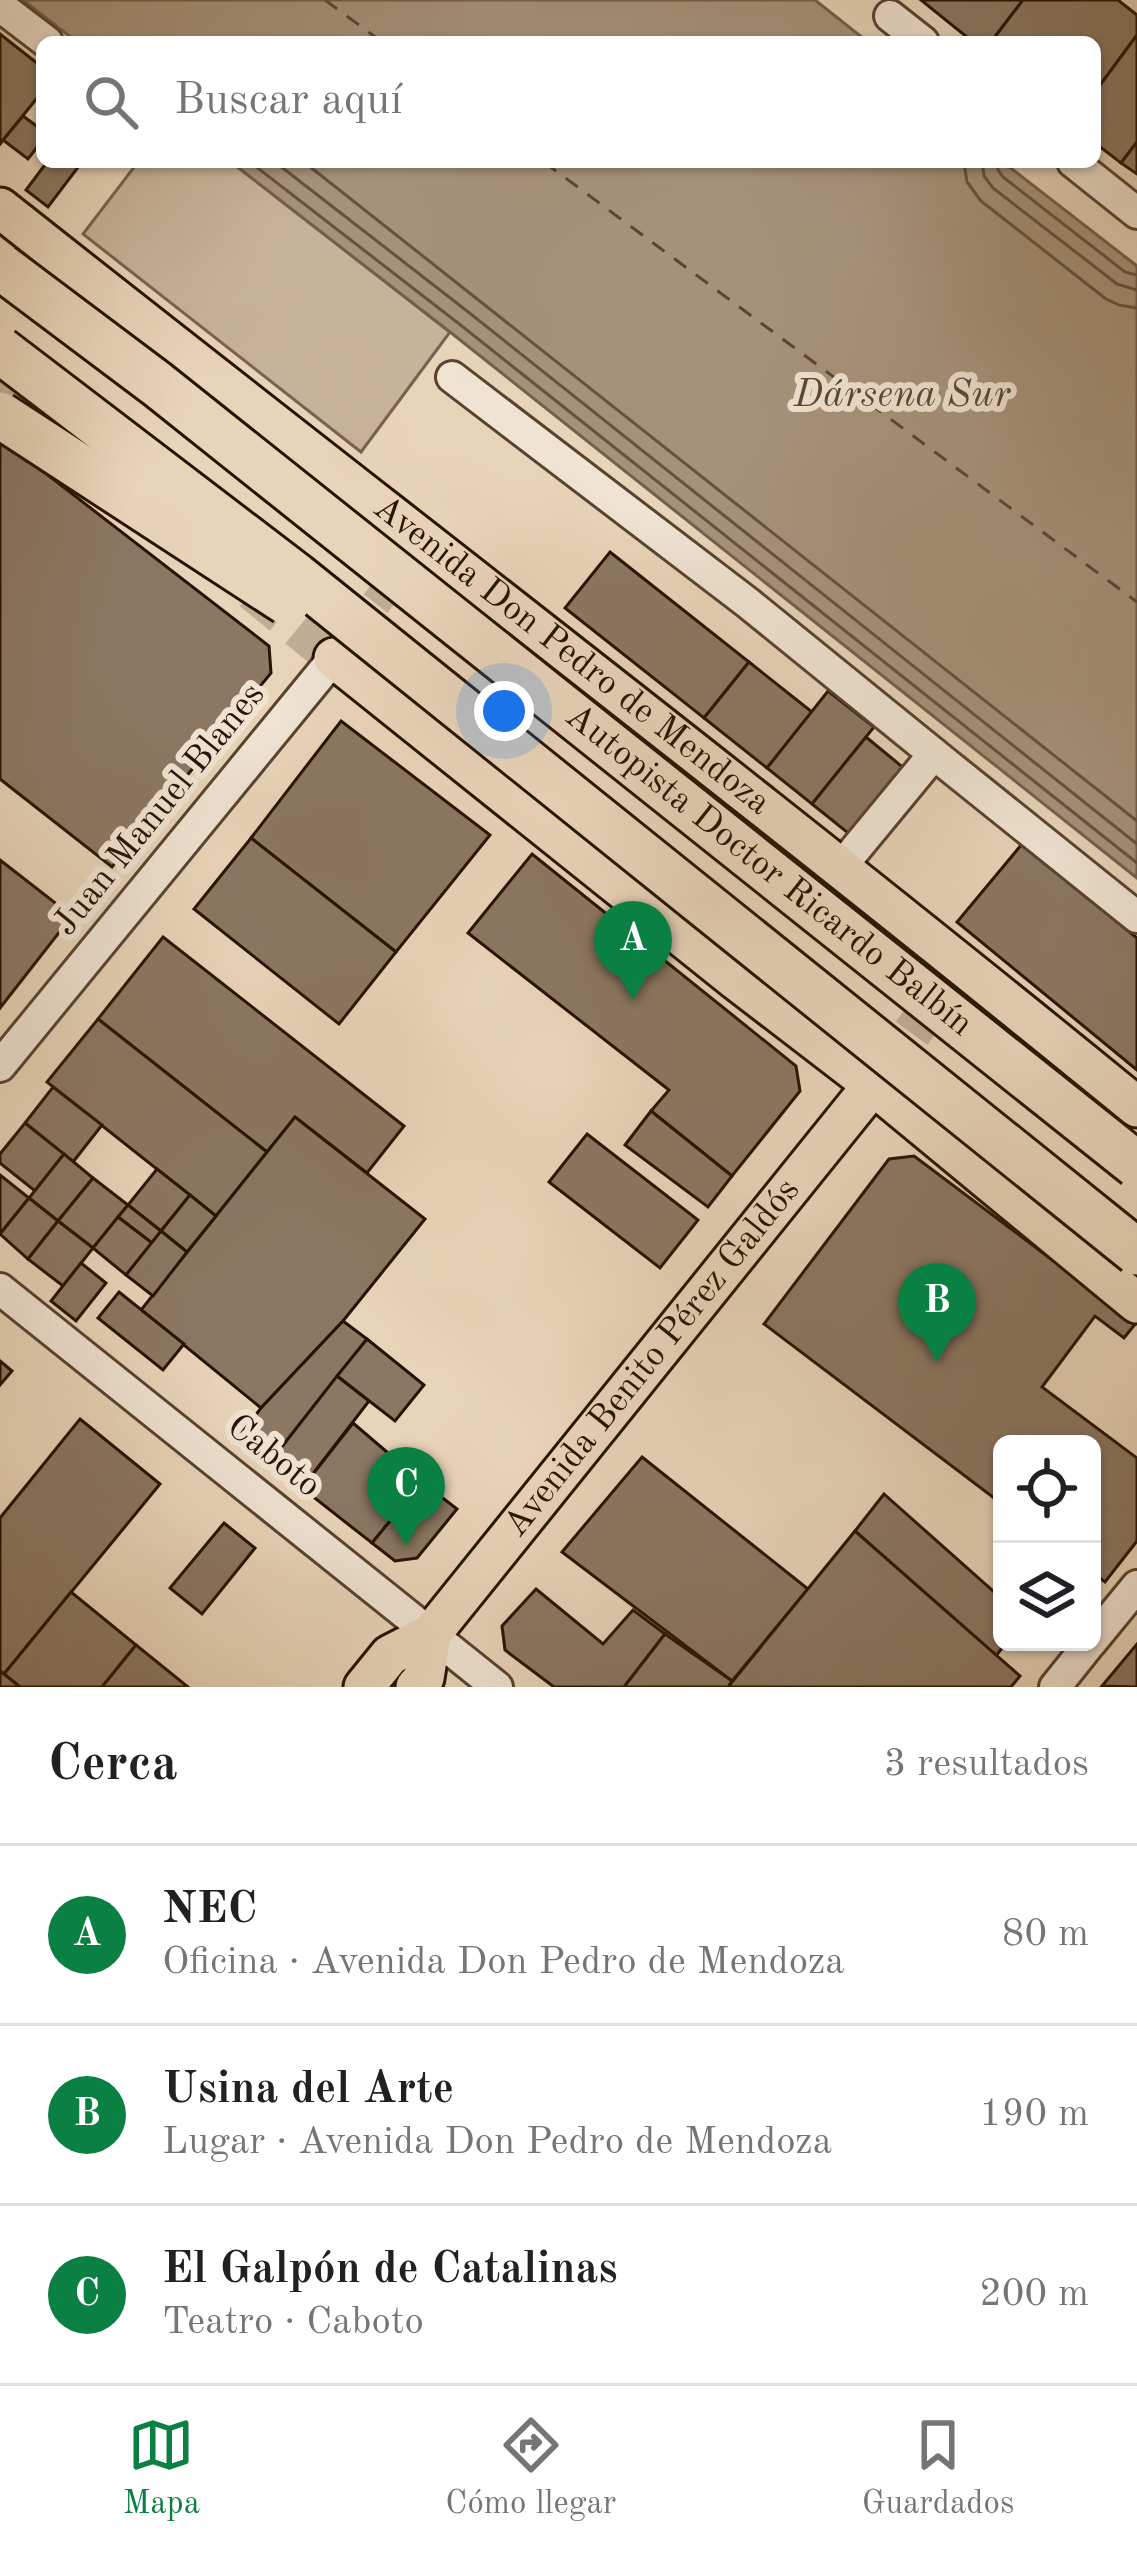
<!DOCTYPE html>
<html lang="es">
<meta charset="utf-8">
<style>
body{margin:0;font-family:"Old Standard TT",serif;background:#f6f6f6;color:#202124}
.controls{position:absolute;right:36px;bottom:36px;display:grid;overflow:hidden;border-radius:18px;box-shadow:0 3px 9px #0004}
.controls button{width:108px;height:108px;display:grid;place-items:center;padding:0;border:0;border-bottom:3px solid #e0e0e0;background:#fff;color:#202124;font:60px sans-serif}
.you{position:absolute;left:504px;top:711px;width:42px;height:42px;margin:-30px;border:9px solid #fff;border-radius:50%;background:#1a73e8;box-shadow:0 0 0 18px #1a73e833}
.badge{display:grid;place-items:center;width:78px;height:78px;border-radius:50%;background:#0b8043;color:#fff;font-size:39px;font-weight:700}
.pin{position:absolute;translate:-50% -99px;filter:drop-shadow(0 3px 6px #0008)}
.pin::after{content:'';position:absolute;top:63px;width:42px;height:36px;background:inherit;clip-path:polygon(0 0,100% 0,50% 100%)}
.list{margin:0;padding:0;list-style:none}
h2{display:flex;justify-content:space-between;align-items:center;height:156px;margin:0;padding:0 48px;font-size:51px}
h2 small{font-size:39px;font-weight:400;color:#757577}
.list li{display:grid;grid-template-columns:78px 1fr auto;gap:36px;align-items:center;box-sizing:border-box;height:180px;padding:0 48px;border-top:3px solid #e0e0e0}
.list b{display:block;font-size:45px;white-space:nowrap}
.list p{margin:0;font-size:39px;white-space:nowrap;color:#757577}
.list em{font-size:39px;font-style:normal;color:#757577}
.icon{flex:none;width:66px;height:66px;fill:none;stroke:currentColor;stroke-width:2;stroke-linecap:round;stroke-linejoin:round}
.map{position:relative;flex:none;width:1137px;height:1687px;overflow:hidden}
.search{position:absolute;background:#fff;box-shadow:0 3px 9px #0004;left:36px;right:36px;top:36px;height:132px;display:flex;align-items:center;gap:30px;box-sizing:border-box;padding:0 42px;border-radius:18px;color:#757577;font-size:45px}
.sheet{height:696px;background:#fff}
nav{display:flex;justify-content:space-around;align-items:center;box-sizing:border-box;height:168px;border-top:3px solid #e0e0e0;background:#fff;font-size:33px;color:#757577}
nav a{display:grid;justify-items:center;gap:6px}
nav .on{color:#0b8043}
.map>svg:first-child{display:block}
</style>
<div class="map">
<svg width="1137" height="1687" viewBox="0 0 1137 1687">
<rect width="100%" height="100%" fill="#e8d4b9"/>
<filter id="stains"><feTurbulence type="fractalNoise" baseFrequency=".00167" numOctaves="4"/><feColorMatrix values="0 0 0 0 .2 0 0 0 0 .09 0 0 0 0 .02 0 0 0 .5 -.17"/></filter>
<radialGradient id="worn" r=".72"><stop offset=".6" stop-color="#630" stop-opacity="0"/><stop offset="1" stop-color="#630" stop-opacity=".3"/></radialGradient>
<path fill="#c7b39a" stroke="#77634e" stroke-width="3" d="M138 162H231L450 332 361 452 83 234Z"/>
<g fill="#a6927b" stroke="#735f4b" stroke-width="3">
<path d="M23 0H815L868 42H77Z"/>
<path d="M231 162H1003L1137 266V878L450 332Z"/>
</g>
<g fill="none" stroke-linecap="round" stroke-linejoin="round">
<g stroke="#66523f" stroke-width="3">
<path d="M250 162 458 323 1137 863"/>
<path d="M275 162 467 311 1137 844"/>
<path d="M304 162 1137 821"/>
<path d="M964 162 967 182 981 201 1106 299 1119 305 1137 308"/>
<path d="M982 162 984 176 993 188 1117 284 1137 290"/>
<path d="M998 162V170L1003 177 1125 272 1137 275"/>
</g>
<g stroke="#5a4633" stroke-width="3" stroke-dasharray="15 12" stroke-linecap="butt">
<path d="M325 0 382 42"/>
<path d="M544 162 1137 602"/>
</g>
</g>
<g fill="#8b7762" stroke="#271303" stroke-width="3">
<path d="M921 0H1023L991 42H973Z"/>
<path d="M1023 0H1118L1137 15V35L1095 92V42H991Z"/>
<path d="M0 34 42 67V92L0 144Z"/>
<path d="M1137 35V142L1121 163 1095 143V92Z"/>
<path d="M23 116 42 130V141L28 159 3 140Z"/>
<path d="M1137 142V174L1121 163Z"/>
<path d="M47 162H82L48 207 26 190Z"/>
<path d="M0 438 269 646 271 673 112 867 0 779Z"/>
<path d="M610 552 749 662 704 718 565 608Z"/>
<path d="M749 662 812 712 767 768 704 718Z"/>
<path d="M828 691 874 727 812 804 767 768Z"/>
<path d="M341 721 490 835 396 952 251 838Z"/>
<path d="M866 737 911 774 858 841 812 804Z"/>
<path d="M251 838 396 952 339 1024 194 909Z"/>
<path d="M1022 844 1137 938V1070L957 922Z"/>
<path d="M532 854 796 1066 800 1091 732 1176 651 1111 669 1090 468 933Z"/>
<path d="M0 860 72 916 0 1008Z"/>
<path d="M163 937 404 1126 367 1173 295 1117 267 1152 98 1019Z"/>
<path d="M98 1019 267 1152 216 1216 47 1082Z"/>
<path d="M53 1087 102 1125 73 1162 25 1123Z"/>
<path d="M651 1111 732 1176 708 1207 625 1145Z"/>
<path d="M295 1117 425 1219 343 1321 261 1408 141 1310Z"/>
<path d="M25 1123 64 1154 35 1191 0 1163V1154Z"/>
<path d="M587 1134 698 1220 660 1268 549 1182Z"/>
<path d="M64 1154 93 1178 58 1221 29 1198Z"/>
<path d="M914 1156 1136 1323 1124 1338 1095 1316 1042 1387 1137 1458V1541L1105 1582 1092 1572V1444H1002V1504L764 1324 889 1159Z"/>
<path d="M157 1169 190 1195 161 1231 128 1205Z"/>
<path d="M0 1175 29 1198 0 1234Z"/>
<path d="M93 1178 128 1205 93 1248 58 1221Z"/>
<path d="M190 1195 216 1216 187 1252 161 1231Z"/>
<path d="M29 1198 58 1221 28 1259 0 1234Z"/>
<path d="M128 1205 161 1231 152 1243 118 1217Z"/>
<path d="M118 1217 152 1243 126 1275 93 1248Z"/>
<path d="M58 1221 93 1248 63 1286 28 1259Z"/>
<path d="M161 1231 187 1252 153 1296 126 1275Z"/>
<path d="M81 1263 106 1283 76 1321 51 1301Z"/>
<path d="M119 1292 184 1344 163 1370 98 1318Z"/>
<path d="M343 1321 367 1339 270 1462 238 1438 261 1408Z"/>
<path d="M367 1339 424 1385 395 1421 337 1376Z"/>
<path d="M0 1361 12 1371 0 1385Z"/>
<path d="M337 1376 369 1401 302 1488 270 1462Z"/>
<path d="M80 1419 160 1484 4 1674 0 1671V1518Z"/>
<path d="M353 1423 422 1482 372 1543 302 1488Z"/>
<path d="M642 1457 808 1589 732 1681 562 1552Z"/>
<path d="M422 1482 457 1509 417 1558 395 1561 372 1543Z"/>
<path d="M884 1494 1002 1599V1642H1007L995 1657 855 1531Z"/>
<path d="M224 1523 255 1548 202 1614 170 1588Z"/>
<path d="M855 1531 1020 1676 1011 1687H728Z"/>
<path d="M536 1589 603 1644 633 1610 665 1634 624 1687H554L505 1650 502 1626Z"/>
<path d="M71 1592 136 1645 102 1687H20L4 1674Z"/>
<path d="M665 1634 732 1681 728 1687H624Z"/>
<path d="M1137 1644V1687L1102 1686Z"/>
<path d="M136 1645 188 1687H102Z"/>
<path d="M0 1671 4 1674 20 1687H0Z"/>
</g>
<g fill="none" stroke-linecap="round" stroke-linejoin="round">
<path stroke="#c1ad95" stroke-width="30" stroke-dasharray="30 15" stroke-linecap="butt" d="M348 639 407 563"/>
<g stroke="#c1ad95" stroke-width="39" stroke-dasharray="39 20" stroke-linecap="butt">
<path d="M0 379 98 459"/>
<path d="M252 591 334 658"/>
<path d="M877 1081 962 964"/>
</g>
<defs>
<g id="minor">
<path d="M0 6 47 42"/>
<path d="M890 16 923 42"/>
<path d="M1073 162 1137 213"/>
<path d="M452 377 748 603 934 754"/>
<path d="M840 868 934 754 1137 917"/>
<path d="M0 1066 334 658"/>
<path d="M0 1289 497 1687"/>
<path d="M1092 1641 1137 1586"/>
<path d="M1055 1687 1091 1642"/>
</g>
<g id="major">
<path id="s1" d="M0 208C379 508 763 801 1137 1107"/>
<path d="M334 658 735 979 873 1085 1137 1303"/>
<path id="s2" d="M364 1687 390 1655 431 1634 873 1085"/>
<path d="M416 1687 424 1678 431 1634"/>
</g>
</defs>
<use href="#minor" stroke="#574330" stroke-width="36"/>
<use href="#major" stroke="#271303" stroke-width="45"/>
<use href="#minor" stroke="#f0e3d2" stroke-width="30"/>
<use href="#major" stroke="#e8d4b9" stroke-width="39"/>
<defs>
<g id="highway-bridge">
<path id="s3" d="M0 266 157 384 1137 1165"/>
<path d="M0 350 296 576 1137 1252"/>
<path d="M0 415 287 602"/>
</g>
</defs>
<use href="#highway-bridge" stroke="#271303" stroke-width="51" stroke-linecap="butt"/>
<use href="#highway-bridge" stroke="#e8d4b9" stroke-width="45"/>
</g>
<g text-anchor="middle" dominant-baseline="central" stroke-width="12" stroke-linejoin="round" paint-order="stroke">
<g font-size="36" fill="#271303" stroke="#f0e3d2">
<text stroke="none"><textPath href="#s1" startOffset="726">Avenida Don Pedro de Mendoza</textPath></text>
<text transform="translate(160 810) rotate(-51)">Juan Manuel Blanes</text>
<text stroke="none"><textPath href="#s3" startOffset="978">Autopista Doctor Ricardo Balbín</textPath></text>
<text stroke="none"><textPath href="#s2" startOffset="441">Avenida Benito Pérez Galdós</textPath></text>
<text transform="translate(273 1457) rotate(39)">Caboto</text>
</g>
<g font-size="39" font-style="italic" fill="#5a4633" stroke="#f0e3d2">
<text x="902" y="395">Dársena Sur</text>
</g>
</g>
<rect width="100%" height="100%" filter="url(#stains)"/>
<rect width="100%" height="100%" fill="url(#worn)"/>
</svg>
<div class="controls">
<button><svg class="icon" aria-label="locate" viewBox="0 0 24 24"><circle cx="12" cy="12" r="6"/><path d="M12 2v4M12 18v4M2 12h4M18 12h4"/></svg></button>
<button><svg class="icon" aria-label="layers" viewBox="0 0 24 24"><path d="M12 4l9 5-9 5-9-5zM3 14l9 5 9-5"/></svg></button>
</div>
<div class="you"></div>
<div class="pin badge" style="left:633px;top:1000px">A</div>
<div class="pin badge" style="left:937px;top:1362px">B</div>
<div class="pin badge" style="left:406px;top:1546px">C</div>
<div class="search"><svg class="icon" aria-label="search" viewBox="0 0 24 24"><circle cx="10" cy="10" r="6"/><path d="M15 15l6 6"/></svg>Buscar aquí</div>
</div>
<section class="sheet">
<h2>Cerca<small>3 resultados</small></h2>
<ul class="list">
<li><span class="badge">A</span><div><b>NEC</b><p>Oficina · Avenida Don Pedro de Mendoza</p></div><em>80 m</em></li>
<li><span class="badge">B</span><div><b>Usina del Arte</b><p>Lugar · Avenida Don Pedro de Mendoza</p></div><em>190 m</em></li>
<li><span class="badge">C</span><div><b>El Galpón de Catalinas</b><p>Teatro · Caboto</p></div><em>200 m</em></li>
</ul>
</section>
<nav>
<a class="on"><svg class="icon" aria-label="map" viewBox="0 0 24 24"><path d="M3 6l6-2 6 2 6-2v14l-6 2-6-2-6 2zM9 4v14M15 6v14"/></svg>Mapa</a>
<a><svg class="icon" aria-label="directions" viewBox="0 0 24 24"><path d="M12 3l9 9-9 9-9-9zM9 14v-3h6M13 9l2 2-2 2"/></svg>Cómo llegar</a>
<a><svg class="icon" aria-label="saved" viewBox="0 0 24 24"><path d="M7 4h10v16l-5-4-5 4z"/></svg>Guardados</a>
</nav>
